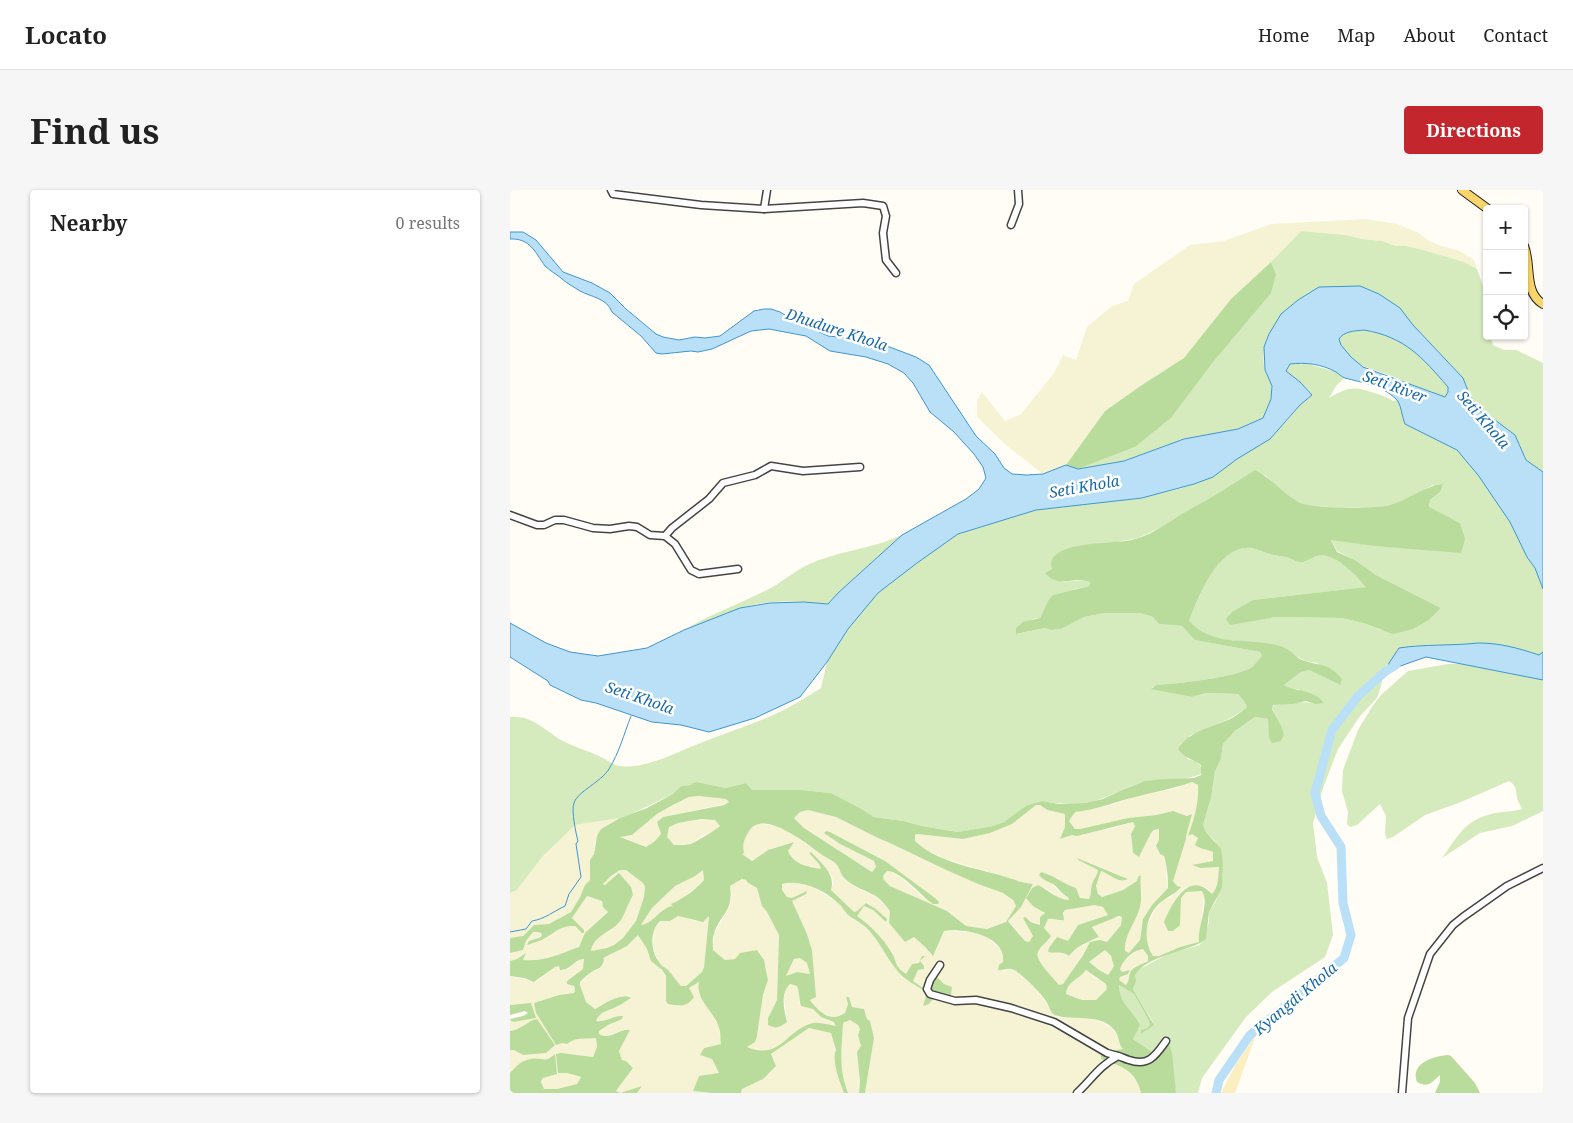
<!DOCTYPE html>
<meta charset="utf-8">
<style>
body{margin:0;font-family:"Noto Serif",serif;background:#f6f6f6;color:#222}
.controls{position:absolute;right:15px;top:15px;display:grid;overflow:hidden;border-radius:5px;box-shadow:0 1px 4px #0004}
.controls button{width:45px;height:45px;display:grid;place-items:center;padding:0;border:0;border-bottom:1px solid #e0e0e0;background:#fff;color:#222;font:25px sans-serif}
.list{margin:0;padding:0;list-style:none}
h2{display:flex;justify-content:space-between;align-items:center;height:65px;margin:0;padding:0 20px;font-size:21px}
h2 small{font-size:16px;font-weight:400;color:#767676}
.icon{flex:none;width:28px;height:28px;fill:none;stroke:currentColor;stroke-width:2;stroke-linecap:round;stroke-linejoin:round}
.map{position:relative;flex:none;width:1033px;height:903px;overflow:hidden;border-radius:5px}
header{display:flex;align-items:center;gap:30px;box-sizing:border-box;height:70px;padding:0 25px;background:#fff;border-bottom:1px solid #e0e0e0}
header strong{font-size:24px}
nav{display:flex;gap:28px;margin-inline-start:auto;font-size:18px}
.intro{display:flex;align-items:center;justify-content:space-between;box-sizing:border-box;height:120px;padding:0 30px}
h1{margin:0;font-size:35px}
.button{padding:12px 22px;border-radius:5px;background:#c4262e;color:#fff;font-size:18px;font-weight:700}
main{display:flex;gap:30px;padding:0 30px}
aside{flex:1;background:#fff;border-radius:5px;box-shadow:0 1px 4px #0004}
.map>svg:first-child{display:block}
</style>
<header>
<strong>Locato</strong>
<nav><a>Home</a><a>Map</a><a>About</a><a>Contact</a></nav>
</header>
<div class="intro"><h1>Find us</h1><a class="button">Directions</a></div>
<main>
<aside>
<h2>Nearby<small>0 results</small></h2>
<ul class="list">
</ul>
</aside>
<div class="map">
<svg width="1033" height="903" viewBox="0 0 1033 903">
<rect width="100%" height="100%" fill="#fffdf5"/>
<g fill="#f6f3d4">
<path d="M855 29 887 34 907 42 919 51 932 56 950 61 964 70 967 79 954 72 896 56H886L872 51 852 49 836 45 791 41 761 72 721 109 674 169 629 197 595 221 556 275 533 284 497 256 467 227V210L472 202 495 231 511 224 544 183 553 165 566 170 577 137 602 116 618 111 624 94 680 55 714 51 761 34Z"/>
<path d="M681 592 688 595V603L687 618 679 645 682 644 688 648 695 658 703 662V671L682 675 690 678 710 677 708 692 706 701 702 704 697 698 691 696 675 698 669 703 664 712 670 726 671 708 676 702 692 701 694 705 689 753 670 757 649 766H643L637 754 635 741 644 721 654 709 661 707 670 697 667 696 663 691 676 646 677 626 663 621 646 625 618 628 570 639H565L559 631 565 622 598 616 624 607 668 598Z"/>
<path d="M189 606 216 608 219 613 153 627 147 632 151 644 145 651 136 657 109 646 122 645 147 624 179 607Z"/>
<path d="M525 615H530L537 620 555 624V637L550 649 562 645H572L588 640 601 639 623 632 625 636 621 644 623 663 629 667 641 643 649 639V650L646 656 650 664 654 666 657 673 656 686 658 698 642 715 631 738 630 750 619 763 615 761V755L618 741 630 717 632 703 629 691 613 700 592 707 588 704 586 696 591 681 615 687 567 668 568 670 588 680V685L581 698V707L579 709 575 710 569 708 568 704 539 684 531 682 551 703 559 707V710L548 708 542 702 528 695 520 700 516 708 525 717 535 723 530 735 517 729 523 746 519 752 515 751 503 735 498 731 507 720 522 694 511 692 436 669 412 658 405 651V645L407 644 453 649 480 643 502 634Z"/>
<path d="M298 620 326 627 368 648 382 654 434 679 468 694 493 703 498 705 507 716 496 732 477 739 456 736 437 721 380 696 374 690 373 687 377 681H381L389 686 416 710 408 696 366 666 320 642 323 649 330 654 364 671 366 677 362 682 294 638 284 628 290 622Z"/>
<path d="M110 628 91 639 85 652 84 664 80 670V690L75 695 70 707 61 722 39 734 24 735 11 747 0 748V703L6 701 33 666 65 635Z"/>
<path d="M199 629 205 630 210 636 205 641 190 647 181 654 164 655 156 647 158 637 168 633Z"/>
<path d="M247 633 265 636 280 642 287 648 321 670 329 677 333 688 349 699 366 706 380 721 379 733 395 751 404 747 415 757 422 766 434 741 460 742 475 745 490 759 493 767V781L500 779 505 780 522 795 536 812 544 826 550 828 566 827 586 810H572L556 804V799L560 794 564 790 571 786 576 780 587 789 593 791 597 794V799L590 807 581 829 590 831 601 838 607 845 610 855 613 859 603 862V872L611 875 623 886 628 892 631 903H355L364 848 360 831 357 829 354 819 342 817 336 807 338 814 335 823 331 826 323 827 309 822 300 810 304 792 302 760 297 744 282 711 297 702 282 708 277 707 272 700V694L285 692 303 697 330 714 335 721 361 742 386 779 404 795 417 802 413 816 423 809H428L438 796 434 794 417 796 413 798 403 791 408 780 413 779 414 777 410 771 396 784 387 777 383 766 372 750 361 738 346 726 354 716 363 720 376 731V729L366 719 356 713 347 721 343 722 331 711 321 700 323 693 322 686 301 662 299 663 310 674 311 679 287 673 280 667 277 661 279 653 258 660 241 671 231 664 234 663 232 655 235 647 241 637Z"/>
<path d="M193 679 194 690 171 710 166 721 143 728 137 734 130 736 142 718 165 696 175 691Z"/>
<path d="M110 680H116L133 693 135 697 134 707 126 731 113 748 104 755 97 758 81 761 82 754 90 745 99 742 110 731 123 705 93 693Z"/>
<path d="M232 689 236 690 238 693 247 698 252 716 263 731 269 745 267 810 258 828 277 832 274 808 276 798 280 794 287 796 290 805 289 812 291 816 303 819 311 827 324 832 327 836 304 833 274 851 264 859 256 862 247 861 237 857 247 846 253 805 258 790 256 777 250 763 247 760 225 769 215 770 203 760 204 744 220 716 222 705 220 696Z"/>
<path d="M77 706 92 711V714L98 721 74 746 69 757 44 767 27 771 13 770 14 765 7 769 0 771V763L13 760 16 751 23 742H29L32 744 17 755 34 749 39 744 59 735 65 736 72 743 62 728Z"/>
<path d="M585 715 593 717 598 725 568 735 558 751 543 763 552 762 558 766 565 758 574 755 579 751 589 747 582 737 603 728 612 727 611 735 597 752 588 751 580 752 558 787 553 794 549 795 538 783 527 768 528 762 533 756 535 732 538 729 544 728 551 731 555 720Z"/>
<path d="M168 726 186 731 199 726 194 776 192 782 176 796H171L159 781 150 775 147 770 143 756 144 738 146 734 150 730Z"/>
<path d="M128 745 147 775 156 787 160 814 169 817 179 800V798L190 792 192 808 209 837 211 854 194 858 202 869 210 883 184 901 202 903H127L132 896 110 903 106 901 123 878 116 871 112 870 109 861 120 840 117 839 93 847 89 844V841L98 835 105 832 103 827 96 831H86L88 826 93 822 109 816 121 808 112 806 85 819 76 812 73 805 70 793 81 782 88 780 92 769 95 766 117 756Z"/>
<path d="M633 759 638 766V771L624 779 620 783V791L616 795 608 790 610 787 618 784 619 781 612 782 610 779 612 774 617 768 629 760Z"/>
<path d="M595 760 603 770 604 776 598 785 589 780 579 772Z"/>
<path d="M72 768 74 769 75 773 73 779 59 789 65 800 64 803 49 805 24 813 52 853 71 848H86L87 859 85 861 83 867 64 865 53 882 72 888 67 894 47 899H34L31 892 35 887 41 868 37 870 20 869 14 871 0 883V860H4L13 865 36 863 42 857 24 830 7 840 0 841V830L5 832 26 828 6 814 0 815V786L26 792 45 777 49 776 50 780 58 779Z"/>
<path d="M290 768 297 773 300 784 287 782 275 787 284 769Z"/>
<path d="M340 830 348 835 350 839 348 845 351 856 349 903H338L334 893 331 870 333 833Z"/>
<path d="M299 838 321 843 324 851 328 881 334 903H231L232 899 253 889 266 876 261 864Z"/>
</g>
<g fill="#d5ebbd">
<path d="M791 41 836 45 852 49 872 51 886 56H896L913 60 954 72 967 79 977 107V146H980L983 155 994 160H1006L1033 173V282L1016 270 1005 245 985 230 971 222 960 206 953 188 903 135 890 118 788 110C767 128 748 151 755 180 756 185 760 189 761 194 764 206 758 218 753 228L728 239 674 249 614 271 568 279 625 257 661 228 766 84 761 72Z"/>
<path d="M846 116 911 166 938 197V202L935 208 903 196 887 188 778 149Z"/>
<path d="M795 173 826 182 834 188 826 196 819 208C838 197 844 196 864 203 871 205 877 207 883 211L888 210 955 258 1033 382V471L938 460 879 473 874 479 871 496 867 508 850 526 828 559 813 598 803 633 807 667 817 693 823 745 815 767 762 802 736 827 692 888 688 903H666L663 885 651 854 642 862 623 849 627 838 617 817 609 804V795L624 804 638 829 640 835 631 844 643 832 623 799 626 781 658 764 690 755 699 733V722L706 711 713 684 705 651 696 642 693 635 701 608 705 581 711 569 713 554 725 541 745 527 758 529 759 537 771 551 774 545 772 537 762 518 764 515C776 514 793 510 805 514L788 499H783L774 495 791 482 799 480 830 495 807 473 795 471 783 464 775 458 749 453 733 452 705 448 688 441 679 431C689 407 708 353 742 358 748 359 754 363 760 364 766 366 773 366 779 368 782 369 786 372 789 372 797 373 801 368 807 366 826 360 844 386 857 397L743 410 720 434 766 427 832 428 853 433 871 440 920 429 931 418 866 385 845 370 827 361 821 349 864 356 929 360 950 333 919 318 920 310 930 302 923 295C910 302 895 310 881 315 866 319 806 318 792 314 777 309 765 295 755 285L711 302 652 337 628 348 606 352 586 353 551 392 575 390 580 391 579 396 565 399 538 411 530 428 523 429 507 444 535 438 541 440 551 439 574 427 595 423H630L643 427 649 434 672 436 686 450 750 462 752 466C749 469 745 474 742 477 729 487 664 494 646 495L641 498 682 507 696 503 728 504 734 511 737 517C720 531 699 537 679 546L677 569 685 571 691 576V584C675 591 655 588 637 591 615 596 597 610 574 613 566 614 556 614 547 613 540 613 534 610 528 612L494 632 483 636 449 642 412 636 393 631 364 627 350 618 321 603 291 600H242L236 593 216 598 187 592 181 595 171 596 163 604 121 624 110 628 65 635 33 666 6 701 0 703V527C20 524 35 540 51 550 64 557 79 561 93 568 97 570 102 574 106 575 128 582 163 564 183 556 209 545 236 537 261 526 279 518 295 508 311 498L317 472 338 439 368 403 407 373 448 344 526 320 632 308 669 299 703 287 776 232 790 215 802 205 790 192 776 181 780 174Z"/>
<path d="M392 345 328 403 318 414C290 411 257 409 229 419 210 425 193 434 174 440 201 424 229 414 257 400 271 393 283 382 297 375 327 361 362 359 392 345Z"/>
<path d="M938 474H968L1033 483V621L1002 636 970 643 932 668C949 645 954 630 985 623 994 621 1003 622 1012 619 1011 616 1009 613 1008 611 1005 602 1008 596 999 591L951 612 915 625 883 647 877 649 875 644 876 626 870 614 847 635 840 637 837 634 838 622 832 601 833 580 848 540 862 517 871 505 898 481Z"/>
</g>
<g fill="#b9dc9c" fill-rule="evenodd">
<path d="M761 72 766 84 761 103 703 172 661 228 625 257 568 279 556 275 595 221 629 197 674 168 721 109Z"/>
<path d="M745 280C761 288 772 303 788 312 800 319 866 319 880 315 898 310 914 296 933 294L930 302 920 310 919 317 950 333 955 349 951 363 864 356 821 350 827 362 845 370 866 385 931 418 920 429 903 439 883 444 853 433 832 428 766 427 720 435 716 429 722 422 743 410 856 397C846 386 824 361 807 366 801 368 796 373 789 372 786 372 782 369 779 368 773 366 766 366 760 364 754 363 748 359 742 358 708 354 689 406 679 431 705 459 740 446 773 457 781 460 787 469 795 471 814 477 818 473 832 489L830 495 799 480 791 482 774 495C787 502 805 500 814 513L805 514 796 511 782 514 763 515 762 519 772 537 774 545 771 551 762 553 759 548 758 529 745 527 725 541 713 554 711 569 705 581 701 608 693 635 696 642 711 659 713 672 712 698 699 722 696 749C681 762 634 765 625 786L626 791 623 799 644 835 631 844V840L636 839 640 835 638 829 624 804 609 795C608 812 623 821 630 835L623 849 642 862 647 856 659 853 662 863 666 903H631C626 880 611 876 591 869V865L594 862 613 859C609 855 609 849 607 844 594 821 564 832 544 825 540 821 539 816 536 811 531 803 512 784 504 780 499 777 494 781 488 780L489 775 493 772C496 745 453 738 434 741L423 766 415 757 404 747 395 752 379 733 380 721C376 716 370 708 364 705 354 700 342 696 334 688 331 685 330 679 327 675 323 670 316 668 311 664 297 654 253 618 239 641 234 649 232 654 234 663L232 664 242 671 258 660 284 652 278 661C284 675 297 676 311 679L309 674 299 663 301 662C311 673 326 684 321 700L344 722 347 721 356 713 366 719 377 729 376 732 363 720 354 716 347 726C360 735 375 750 383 765 388 776 385 776 396 784L402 774 409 773 412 766H415L410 771 414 776V779L408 780 403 791 413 798 427 787 434 794 442 797 440 812 423 809 419 814 413 816 417 802C406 796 393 789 386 779 377 768 371 755 362 744 355 735 347 731 338 725 334 721 332 716 328 713 314 700 291 689 272 694V700L277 707 282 708 297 701 296 704 282 711 297 744 302 760 306 807 300 810C309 822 320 833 335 823L338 814 336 807H339L342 817 354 819 357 829 360 831 364 848 355 903H349L350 891 347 862 351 856 348 845 350 839 348 835 340 830 333 833C332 860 328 876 338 903H334C330 893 321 869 326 860L321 843 299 838 261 864 266 876 253 889 232 899 231 903H202L183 901 189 886 209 883 202 869 190 865 194 858 211 854C210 849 211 843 209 838 205 822 185 810 189 792L179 798 184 807C176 818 169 816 158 814L156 811V786L152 780 141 771 137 759 128 745 117 756 93 768 94 769C92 780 87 778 80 783 76 786 73 789 70 792V795L76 812 85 819C95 814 111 802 121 808 116 811 111 815 106 817 98 821 90 821 86 831 96 833 103 825 113 826L112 829 98 835 89 841V844C100 851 109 838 120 840L109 861 112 870 116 871 123 878 106 901 110 903 132 896 127 903H0V883C6 876 12 870 21 869 33 867 34 874 45 864L47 884 33 888 31 892 34 899H47L67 894 71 887 57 883H48L46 864 51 863 83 867 87 857 86 848C75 849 65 847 57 854L52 853 46 855 26 823 24 813 49 805 64 803 65 800 64 796 57 794V791L73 779 74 769C64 769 62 780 50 780L49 776 45 777 24 792 14 788 0 786V771L7 769 16 763 13 770C35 772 49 764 69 757L75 743 98 722 93 717 92 711 77 706 62 728 74 740V743H72L65 736C51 735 44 743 32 750 27 752 22 753 17 755L19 751 31 747 32 744 29 742H23L16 751 13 760 0 763V748L13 746 24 735 39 734 61 722 70 707 75 695 80 690V670L84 664 87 646 91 639 110 628 137 618 163 604 171 596 181 595 183 593 187 592 216 598 236 593 242 600H291L321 603 350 618 364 627 393 631 412 636 448 642 483 636 494 632 516 616 528 612 533 611 549 614 575 613 593 609 612 600 635 591 654 589 684 588 691 585V575C683 569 674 568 668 559 680 540 701 538 720 529 726 526 732 521 737 517L734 511 728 504 696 503 682 507 641 499 646 495C664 494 729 487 742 477 745 474 749 469 752 466L750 462 685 450 672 436 649 434 643 427 630 423H595L574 427 551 439 541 440 535 438 506 444V438L513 432 530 428 538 411 543 405 579 396 580 392C562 385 551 400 535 383L542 379C533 350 606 354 621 350 640 346 656 334 672 324 697 310 721 296 745 280ZM682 592 688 595C689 614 684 629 678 646L682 644 688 648 685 655C690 659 697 659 703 662V671L682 675 690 678 709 677C708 686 709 697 702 704 679 679 662 713 654 732L658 741H663L670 735 671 708 676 702 692 701C700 714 687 737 689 752L670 757 649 766H643C631 748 636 721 655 709 661 705 666 703 671 697L667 696 663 691 676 649V646L682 624 677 626 663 621 646 625 618 628 570 639H565L559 631 565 622C586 620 604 612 625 607 644 602 663 599 682 592ZM189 606 216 609 219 612 214 615 153 627 147 632 151 644 145 651 136 657 110 647 122 645 147 624 163 615 179 607ZM526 615H530L537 620 555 624V637L550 649 562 645 567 646 623 632 625 636 621 644 623 663 629 667 641 643 644 640 649 639V650L646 656 650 664 654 666C657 674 658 688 658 698L642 715 633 729 630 750 619 763 615 761C614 744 626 733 630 717 633 704 629 694 631 685L628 687 627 691 613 700 592 707 588 704 586 696 591 681C600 684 608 694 618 689L567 668 568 670 588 680C587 686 585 687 583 692 580 698 582 704 579 709L570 708 566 698C553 694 544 685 531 682L529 685C533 690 537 691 543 694 549 698 550 703 558 707L559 710C548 710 538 700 528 695L522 698 516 708 523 716 535 723 530 727V735L521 732 515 727 513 728 523 746 519 752 515 751 498 731 511 717 523 694 511 692C478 679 431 676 405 651V645L407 644 453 649 480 643 502 634ZM298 620 326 627 368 648 382 654 434 679 468 694 493 703 503 710 506 716 496 732 477 739 456 736 437 721 380 696 374 690 373 686 377 681C391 681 411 706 423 714H428L429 712 425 708 375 671 320 642 316 641 314 643 330 654 364 671 366 677 362 682 294 638 284 628 290 622ZM192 629 205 630 210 636C206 640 187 651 181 654 176 655 169 655 164 655L157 647 159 637 168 633ZM110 680H116L133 693 135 697 134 707 126 731 113 748 104 755 97 758 81 761C84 744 102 743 111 730 116 722 118 713 123 705L121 697 109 683 95 695 93 694 101 686ZM193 680 194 690C185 700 173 709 161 714L163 717 161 716C149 720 142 734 131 735L142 718 165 696 185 686ZM232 689 236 690 238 693 247 698 252 716 257 722 269 745 267 810 258 828V835C266 839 269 838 277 832 274 819 270 804 280 794L287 796C290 804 289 811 291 816L303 819 311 827 324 832 326 836C319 835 310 832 303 833 275 840 271 871 237 857L245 852 247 846 253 805 258 790 254 770 247 760 230 763 225 769 215 770 203 760C203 755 202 749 204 744 210 724 224 722 220 696ZM585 715 593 717 598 725 568 735 558 751 547 747 539 758 538 762C546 764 552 760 559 766 565 757 579 751 589 747L582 737 609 726 612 727 611 735 597 752 590 750 580 752 573 765 553 794 549 795C544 788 524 770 528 762 530 757 538 751 541 746L534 738 538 729C544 728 549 731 554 730L553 723 555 720ZM168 726 193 732 199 726 194 777 192 782 176 796H171C166 791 163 785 158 780 155 777 151 776 149 772 140 761 140 740 150 731H160ZM633 759 638 766V771C633 774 622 777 620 783 618 788 620 790 616 795L609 790 610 787 618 784 620 780 612 782 610 779C614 769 622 761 633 759ZM595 760 601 766 604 776 598 785 589 780 579 772ZM290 768 297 773 300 784 287 782 276 786 284 769ZM576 780 596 794 597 799 586 810H572L556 804C557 791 570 789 576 780Z"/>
<path d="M21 813 26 828 4 832 1 831 0 829 13 826 18 823 15 821 0 825V815Z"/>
<path d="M27 829 45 855 36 863 13 865 4 860H0V841C11 840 17 831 27 829Z"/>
<path d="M938 865 941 866 965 893 970 903H925L930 892V885C921 893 918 898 907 892 900 873 924 866 938 865Z"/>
</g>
<path fill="#fbeec1" d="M746 845 725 903H711L726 874Z"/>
<g fill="#b9e0f7" stroke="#3f96cf" fill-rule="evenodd">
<path d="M0 42H13L26 50 53 82 82 93 100 103 116 119 146 144 153 147 169 150 185 147 195 148 210 146 244 121 254 119H261L270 122 280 128 318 146 361 150 406 167 419 175 466 246 485 264 494 278 502 284 517 285 533 284 556 275 568 279 614 271 674 249 728 239 753 228 761 209 762 196 755 180 754 157 759 144 771 124 788 110 809 97 850 96 869 104 890 118 903 135 953 188 960 206 971 222 985 230 1005 245 1016 270 1033 282V399L1025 378 1017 367 1000 332 968 285 947 260 895 234C892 227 891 213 886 209 872 195 853 193 835 188 832 187 829 184 826 182 812 174 795 172 780 174L776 181 790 192 802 205 790 215 760 249 727 269 703 287 684 294 632 308 526 320 448 344 407 373 368 403 338 439 317 472 290 507 245 528 199 542 171 535 142 532 86 513 71 510 40 495 38 491 0 467V433L36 453 60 462 88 466 137 458 174 440 230 418 260 413 294 412 318 414 328 403 392 345 456 309 469 299 476 288 473 277 464 264 444 242 420 222 403 193 394 183 378 174 356 167 320 161 296 146 259 139 241 141 202 159 188 162 181 161 152 164 146 163 131 146 102 122C97 108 81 107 70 101 64 97 56 93 51 88 46 84 39 80 35 76 25 62 20 48 0 49ZM854 140C895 147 912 167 938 197V202L935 207 853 177 841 167 831 155 829 149C834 141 845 141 854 140Z"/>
<path d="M968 453C990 453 1008 458 1029 465L1033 462V490L916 467 876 481 879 473 889 458C915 454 941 456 968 453Z"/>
</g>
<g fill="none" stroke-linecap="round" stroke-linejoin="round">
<path stroke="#3f96cf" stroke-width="1" d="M0 742 16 739 22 731C35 729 44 721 55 716L59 704 71 687 66 654 68 651C66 644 61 620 64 613 67 602 91 592 99 579 109 563 114 544 121 526"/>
<path stroke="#b9e0f7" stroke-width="9" d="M706 903 709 890 740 845 834 768 841 745 833 713 831 657 811 626 805 603 822 540 848 506 876 481 886 475"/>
<defs>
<g id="minor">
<path d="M101 0 103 4 191 15 254 19 257 0"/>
<path d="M254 19 353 13 373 16 376 26 373 43 376 70 386 83"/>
<path d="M501 35 509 14 508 0"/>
<path d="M0 325 27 335H34L45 330H54L83 338 100 339 119 336 127 337 140 345 155 346 165 354 181 380 189 384 228 379"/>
<path d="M155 346 162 338 199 309 213 293 245 285 261 276 293 281 350 277"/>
<path d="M430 775 420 790 417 799 420 804 445 811 466 810 501 818 544 832 597 863 608 866"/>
<path d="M567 903C582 889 589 876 608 866 612 867 615 869 619 870 639 877 646 865 656 851"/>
<path d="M892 903 898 828 920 764 943 735 953 727 997 696 1033 678"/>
</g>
<g id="major">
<path d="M952 0 978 19"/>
<path d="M1014 56C1022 75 1013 102 1033 114"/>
</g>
</defs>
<use href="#minor" stroke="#444" stroke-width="9"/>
<use href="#major" stroke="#222" stroke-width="10"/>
<use href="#minor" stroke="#fff" stroke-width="6"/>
<use href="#major" stroke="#f9d66b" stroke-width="8"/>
</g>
<g text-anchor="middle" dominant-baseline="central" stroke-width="5" stroke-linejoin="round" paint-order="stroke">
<g font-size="15" font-style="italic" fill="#1768a6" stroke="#fff">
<text transform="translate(327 139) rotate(18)">Dhudure Khola</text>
<text transform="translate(885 196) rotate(20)">Seti River</text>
<text transform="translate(974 229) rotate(49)">Seti Khola</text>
<text transform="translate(574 296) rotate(-10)">Seti Khola</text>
<text transform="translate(130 507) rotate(19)">Seti Khola</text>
<text transform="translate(785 808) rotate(-40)">Kyangdi Khola</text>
</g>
</g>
</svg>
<div class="controls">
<button>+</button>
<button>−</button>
<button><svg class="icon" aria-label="locate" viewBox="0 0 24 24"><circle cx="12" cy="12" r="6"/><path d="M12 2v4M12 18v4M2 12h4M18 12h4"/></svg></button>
</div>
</div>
</main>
